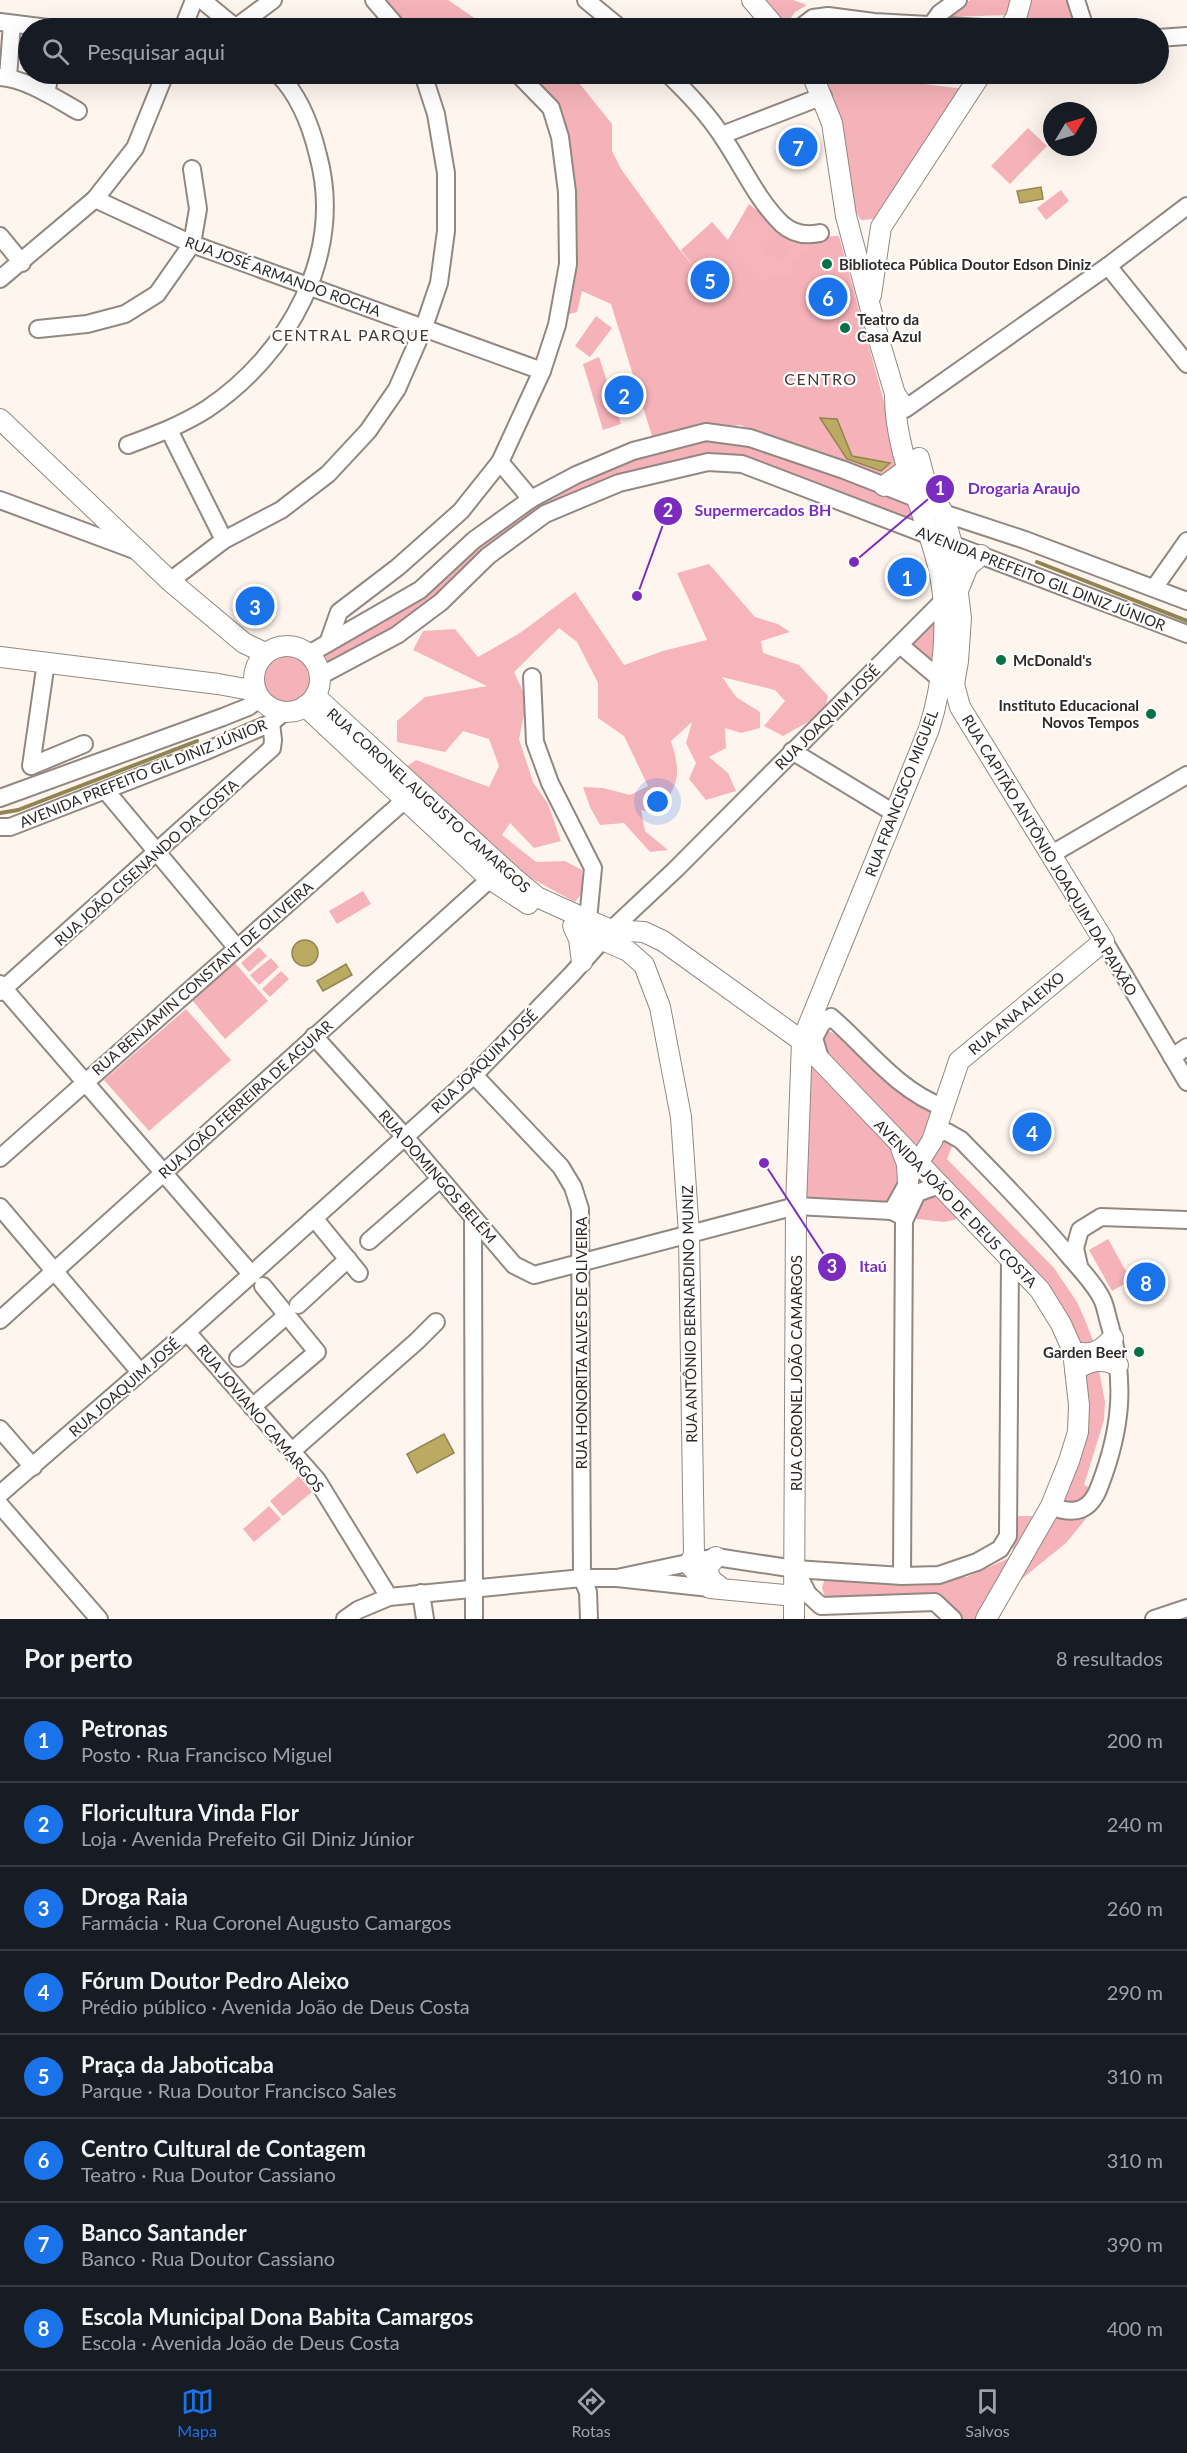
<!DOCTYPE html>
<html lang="pt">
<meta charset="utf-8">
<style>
body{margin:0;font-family:Lato,sans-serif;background:#242831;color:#f1f3f6}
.compass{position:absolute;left:1043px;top:102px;width:54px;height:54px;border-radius:50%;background:#171b24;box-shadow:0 6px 24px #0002;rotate:52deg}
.you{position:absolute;left:658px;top:802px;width:21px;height:21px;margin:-15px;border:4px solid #fff;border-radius:50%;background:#1a73e8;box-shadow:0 0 0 9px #1a73e833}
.badge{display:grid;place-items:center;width:39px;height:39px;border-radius:50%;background:#1a73e8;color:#fff;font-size:20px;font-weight:700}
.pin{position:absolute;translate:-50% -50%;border:3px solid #fff;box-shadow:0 2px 6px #0006}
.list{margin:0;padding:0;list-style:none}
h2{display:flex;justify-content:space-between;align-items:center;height:78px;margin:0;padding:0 24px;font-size:26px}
h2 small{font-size:20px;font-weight:400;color:#9ea1a6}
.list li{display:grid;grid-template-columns:39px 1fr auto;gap:18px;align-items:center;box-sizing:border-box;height:84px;padding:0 24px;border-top:2px solid #363941}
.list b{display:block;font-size:22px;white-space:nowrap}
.list p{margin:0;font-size:20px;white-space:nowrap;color:#9ea1a6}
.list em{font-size:20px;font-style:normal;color:#9ea1a6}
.icon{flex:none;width:33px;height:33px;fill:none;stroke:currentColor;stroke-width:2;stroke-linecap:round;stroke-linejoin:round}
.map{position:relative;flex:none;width:1187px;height:1619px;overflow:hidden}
.search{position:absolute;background:#171b24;box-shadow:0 6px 24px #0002;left:18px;right:18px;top:18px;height:66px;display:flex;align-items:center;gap:15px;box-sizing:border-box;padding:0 21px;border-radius:33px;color:#9ea1a6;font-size:22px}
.sheet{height:750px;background:#171b24}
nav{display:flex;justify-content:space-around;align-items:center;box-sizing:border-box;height:84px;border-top:2px solid #363941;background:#171b24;font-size:16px;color:#9ea1a6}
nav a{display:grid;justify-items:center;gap:3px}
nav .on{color:#1a73e8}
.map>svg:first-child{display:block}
</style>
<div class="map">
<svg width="1187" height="1619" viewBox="0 0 1187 1619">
<rect width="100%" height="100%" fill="#fff5ef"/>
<g fill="#f5b3b9">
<path d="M382 0H448L489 28H403Z"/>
<path d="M763 0H793L807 5 795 12 784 28Z"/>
<path d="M970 0H1010L1008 15 945 17Z"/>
<path d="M1028 0H1069L1078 28 1023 24Z"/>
<path d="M524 74H572L612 124V151L621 169 679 249 695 268 681 250 712 222 728 240 749 204 777 226 805 237 839 236 902 468 886 480 820 457 740 425 652 436 611 304 582 291 577 312 562 316 570 269 555 109Z"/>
<path d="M826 74H845L964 89 885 210 874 219 861 220 852 206Z"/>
<path d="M1028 128 1047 146 1010 184 991 166Z"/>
<path d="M1061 190 1069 201 1046 220 1037 208Z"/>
<path d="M596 316 612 328 590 357 575 346Z"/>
<path d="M599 357 621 424 603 430 583 364Z"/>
<path d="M707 439 755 445 824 468 909 504 917 523 737 456 608 480 432 601 393 630 345 656 324 663 317 651 564 487 644 455Z"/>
<path d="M937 613 932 664 921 658 913 645Z"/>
<circle cx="287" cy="679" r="25"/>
<path d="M363 891 371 904 337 924 329 911Z"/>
<path d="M259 947 267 956 249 972 241 963Z"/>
<path d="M271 958 279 967 259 985 250 975Z"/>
<path d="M235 963 268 1001 225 1039 192 1000Z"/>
<path d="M281 971 289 979 270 997 262 989Z"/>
<path d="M186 1009 231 1060 149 1131 104 1080Z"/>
<path d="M825 1029 844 1039 907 1099 936 1115 953 1144 947 1159 1054 1268 1077 1302 1085 1320 1094 1343 1105 1402 1104 1420 1084 1485 1101 1492 1089 1515 1066 1543 1024 1577 983 1619H960L942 1598 825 1597 822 1588 825 1578 967 1577 1007 1559 1013 1552 1012 1524 1019 1516H1052L1088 1432 1086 1373 1045 1284 943 1174 931 1184 975 1226 969 1232 958 1219 944 1222 804 1206 803 1075Z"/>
<path d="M1108 1239 1131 1280 1112 1291 1089 1250Z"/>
<path d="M299 1476 312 1492 283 1516 270 1501Z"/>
<path d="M269 1506 281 1519 254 1542 243 1529Z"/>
</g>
<g fill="#f6b5bb">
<path d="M753 214 774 231 759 247 766 255 783 260 791 247 782 238 799 236 821 243 791 262 794 274 762 280 728 246 735 230Z"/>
<path d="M709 564 755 617 778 624 790 632 761 641 763 653 799 665 828 696 824 713 783 736 764 726 785 701 775 690 722 677 736 697 760 712V728L741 733 725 728 726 748 709 757 728 773 736 791 706 800 689 779 696 763 686 743 692 722 671 741C682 776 678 783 659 814L641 810 645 831 668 850 650 852 624 823 600 825 590 807 583 787 603 788 630 795 648 786 624 736 598 718V683L577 642 559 628 514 672 527 700 519 739 533 782 548 804 561 841 534 848 510 823 502 835 536 862 565 861 582 870 583 892 575 902 514 869 404 768 416 760 489 787 499 766 489 739 463 731 445 752 397 742V721L425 697 487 686 413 650 423 631 455 629 478 657 520 633 575 592 624 665 663 651 707 640 677 573Z"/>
</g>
<g fill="#bbaa62" stroke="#918450" stroke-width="1.5">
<path d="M1041 187 1043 199 1020 203 1017 191Z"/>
<path d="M820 418 837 419 852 456 890 463 881 471 847 459Z"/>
<circle cx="305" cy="953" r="13"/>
<path d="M346 964 352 975 323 991 317 981Z"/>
<path d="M444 1434 454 1453 417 1473 407 1454Z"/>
</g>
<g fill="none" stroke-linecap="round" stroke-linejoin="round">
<g stroke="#918450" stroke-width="4">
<path d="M1037 562 1187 621"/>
<path d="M0 813 18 810 197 741"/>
</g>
<defs>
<g id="minor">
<path d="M202 0 236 28"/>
<path d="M374 0 398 28"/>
<path d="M586 0 620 28"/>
<path d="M1076 0 1085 28"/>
<path d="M0 22 48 28"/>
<path d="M932 24 940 13 958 0"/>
<path d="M183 28 194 0"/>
<path d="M235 28 273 0"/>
<path d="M800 28 813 18 828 16 874 22 983 28"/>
<path d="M1158 38 1187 36"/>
<path d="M668 74C688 93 707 113 722 136 742 165 757 200 782 224 793 234 806 236 820 233"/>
<path d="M0 77C27 79 55 98 78 111"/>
<path d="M8 77 12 24"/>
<path d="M46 93 50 74"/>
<path d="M722 135 823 96"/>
<path d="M95 199 192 244 542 371"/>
<path d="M0 236 22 263"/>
<path d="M1108 266 1187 364"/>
<path d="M0 279 95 199 135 148 165 74"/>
<path d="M38 329 87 324 125 314 157 294 192 244 198 209 192 169"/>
<path d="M905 409 1108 266 1187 206"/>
<path d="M169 430 224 540"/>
<path d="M128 445C155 435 182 425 207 409 289 354 345 254 318 155 311 126 299 95 278 74"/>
<path d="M500 462 531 499"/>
<path d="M0 500 137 551"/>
<path d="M170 581 224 540 281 510 328 474 368 431 397 389 424 327 439 283 446 231V173L436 114 423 74"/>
<path d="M1154 588 1187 541"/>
<path d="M328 643 339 612 398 567 461 511 500 462 542 371 557 325 568 264 567 192 560 137 551 108 518 74"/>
<path d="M900 645 940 679 949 682"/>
<path d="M309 654 420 590 474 540 531 499 576 475 633 451 706 432 750 438 844 470 918 499 943 513 1025 540 1187 601"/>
<path d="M46 662 31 766 84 744"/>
<path d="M320 676 397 635 441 602 488 556 545 514 619 483 708 462 742 464 1187 634"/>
<path d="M532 677 535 742 550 783 593 868 588 920"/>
<path d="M792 751 894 813"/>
<path d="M106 791 237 948"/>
<path d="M0 798 223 717 248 707 260 699"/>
<path d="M0 827H10L206 751 271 723 284 712"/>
<path d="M1052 854 1187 775"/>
<path d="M1104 941 1187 1082"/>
<path d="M0 984 252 1275"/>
<path d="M0 992 272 748 273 740 271 723"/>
<path d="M314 1036 405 1137 514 1265 534 1275 796 1206 892 1211 902 1216 904 1221 902 1576"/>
<path d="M1172 1057 1187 1047"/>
<path d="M820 1058 814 1038 822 1023 831 1017C867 1048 898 1091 943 1107"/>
<path d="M474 1075 561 1167 573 1187 580 1209 582 1578 588 1592 589 1619"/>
<path d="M935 1133 947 1132 961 1140C998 1178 1035 1215 1069 1256 1080 1269 1095 1284 1102 1299 1106 1307 1107 1317 1110 1326 1126 1383 1121 1430 1100 1485 1091 1511 1075 1516 1051 1506"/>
<path d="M0 1158 406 799"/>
<path d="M0 1207 140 1372"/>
<path d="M892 1211 913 1173"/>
<path d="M314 1218 359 1273"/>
<path d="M473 1218 474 1619"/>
<path d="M904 1221 917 1193 939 1185"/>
<path d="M369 1241 440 1179"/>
<path d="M1079 1266 1075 1248 1080 1230 1101 1217 1187 1220"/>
<path d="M298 1305 348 1259"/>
<path d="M0 1320 490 879"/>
<path d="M187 1332 317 1480 389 1597"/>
<path d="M238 1358 287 1315"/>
<path d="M252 1407 317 1352 263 1286"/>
<path d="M0 1429 33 1467"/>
<path d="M292 1451 417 1341 436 1322"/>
<path d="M0 1494 187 1332 474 1075 572 974 611 930 676 869 943 601"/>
<path d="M0 1505 99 1619"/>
<path d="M795 1569 808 1594 821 1606 935 1602 953 1619"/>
<path d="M617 1578 716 1557 795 1569 902 1576 939 1575 977 1562 1000 1549 1008 1536 1010 1258"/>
<path d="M421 1593 425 1619"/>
<path d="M345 1619 358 1610 389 1597 582 1578H617L710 1588"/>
<path d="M1154 1619 1187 1608"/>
</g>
<g id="major">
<path d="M752 0 776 28"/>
<path d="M1009 28 1016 18 1021 0"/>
<path d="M812 74 832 123 846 216 879 340 895 394 902 404"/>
<path d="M871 295 881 227 981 74"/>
<path d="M0 419 170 581 244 643 265 653"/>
<path d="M884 486 909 468"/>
<path d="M959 588 968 566 981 555"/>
<circle cx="287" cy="679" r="33"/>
<path d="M0 657 218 684 256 691"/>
<path d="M315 696 514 878 537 897 588 920 611 930 644 932 663 941 802 1041 1040 1290 1061 1324 1073 1351 1079 1405 1078 1432 1069 1461 1051 1506 986 1619"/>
<path d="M305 706 490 879 528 904"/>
<path d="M573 926 579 939 582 962"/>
<path d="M584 932 628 951 644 965 660 1007 681 1117 689 1233 694 1555 689 1564 710 1588 795 1596"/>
<path d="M901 1148 907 1164 908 1183"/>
<path d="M918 1163 932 1141 959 1061 1104 941 960 707 954 684 958 661 961 618 952 544 943 513 924 477 919 458"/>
<path d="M1082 1353C1096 1355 1104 1347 1113 1338"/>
<path d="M1075 1370C1091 1360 1100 1358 1118 1365"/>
<path d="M716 1557 706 1569 712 1581 718 1585"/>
<path d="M794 1619 796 1206 802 1041 929 729C944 683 950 613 938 566 925 511 894 451 895 394"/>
</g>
</defs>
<use href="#minor" stroke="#938881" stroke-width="20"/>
<use href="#major" stroke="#938881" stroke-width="22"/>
<use href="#minor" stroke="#fff" stroke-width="16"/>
<use href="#major" stroke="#fff" stroke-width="20"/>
</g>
<g fill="#067047" stroke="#fff" stroke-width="2">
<circle cx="827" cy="264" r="6"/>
<circle cx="845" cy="328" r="6"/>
<circle cx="1001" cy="660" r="6"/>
<circle cx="1151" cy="714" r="6"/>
<circle cx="1139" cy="1352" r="6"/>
</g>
<g text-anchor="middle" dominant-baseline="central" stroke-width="4.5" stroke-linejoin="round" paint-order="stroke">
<g font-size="15" font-weight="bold" fill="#2e2a27" stroke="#fff" text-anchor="start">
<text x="839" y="264">Biblioteca Pública Doutor Edson Diniz</text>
<text x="857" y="319">Teatro da<tspan x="857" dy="17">Casa Azul</tspan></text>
<text x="1013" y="660">McDonald's</text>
<text x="1139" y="705" text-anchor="end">Instituto Educacional<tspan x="1139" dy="17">Novos Tempos</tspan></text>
<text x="1127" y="1352" text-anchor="end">Garden Beer</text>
</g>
<g font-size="15" fill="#2e2a27" stroke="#fff">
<text transform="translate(283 276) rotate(20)">RUA JOSÉ ARMANDO ROCHA</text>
<text transform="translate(1041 578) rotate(21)">AVENIDA PREFEITO GIL DINIZ JÚNIOR</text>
<text transform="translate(827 717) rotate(-45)">RUA JOAQUIM JOSÉ</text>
<text transform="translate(143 773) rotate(-22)">AVENIDA PREFEITO GIL DINIZ JÚNIOR</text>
<text transform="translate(901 793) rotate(-69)">RUA FRANCISCO MIGUEL</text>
<text transform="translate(429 800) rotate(42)">RUA CORONEL AUGUSTO CAMARGOS</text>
<text transform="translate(1050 855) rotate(59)">RUA CAPITÃO ANTÔNIO JOAQUIM DA PAIXÃO</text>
<text transform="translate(146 862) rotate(-42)">RUA JOÃO CISENANDO DA COSTA</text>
<text transform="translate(202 978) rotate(-41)">RUA BENJAMIN CONSTANT DE OLIVEIRA</text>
<text transform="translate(1016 1013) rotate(-40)">RUA ANA ALEIXO</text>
<text transform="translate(484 1061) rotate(-44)">RUA JOAQUIM JOSÉ</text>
<text transform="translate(245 1099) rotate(-42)">RUA JOÃO FERREIRA DE AGUIAR</text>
<text transform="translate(438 1176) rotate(49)">RUA DOMINGOS BELÉM</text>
<text transform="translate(956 1203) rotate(46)">AVENIDA JOÃO DE DEUS COSTA</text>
<text transform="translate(689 1314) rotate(-91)">RUA ANTÔNIO BERNARDINO MUNIZ</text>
<text transform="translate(581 1343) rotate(-90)">RUA HONORITA ALVES DE OLIVEIRA</text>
<text transform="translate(796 1373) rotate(-90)">RUA CORONEL JOÃO CAMARGOS</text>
<text transform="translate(124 1387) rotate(-41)">RUA JOAQUIM JOSÉ</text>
<text transform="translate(261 1418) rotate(50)">RUA JOVIANO CAMARGOS</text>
</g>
<g font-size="16" letter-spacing="1.5" fill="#433a33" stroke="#fff">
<text x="351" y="334">CENTRAL PARQUE</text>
<text x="821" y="378">CENTRO</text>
</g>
</g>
<path fill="none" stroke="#7b2cbf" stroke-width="2" d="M854 562L940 489M637 596L668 511M764 1163L832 1267"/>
<g fill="#7b2cbf" stroke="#fff" stroke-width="2">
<circle cx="854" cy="562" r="6"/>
<circle cx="637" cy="596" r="6"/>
<circle cx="764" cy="1163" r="6"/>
<circle cx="940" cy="489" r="15"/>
<circle cx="668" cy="511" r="15"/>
<circle cx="832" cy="1267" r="15"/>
</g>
<g font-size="18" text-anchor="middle" font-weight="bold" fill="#fff">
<text x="940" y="495">1</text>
<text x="668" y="517">2</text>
<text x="832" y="1273">3</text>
</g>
<g font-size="16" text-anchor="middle" font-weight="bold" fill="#7b2cbf" stroke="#fff" stroke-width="4.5" stroke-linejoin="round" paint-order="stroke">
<text x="1024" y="494">Drogaria Araujo</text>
<text x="763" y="516">Supermercados BH</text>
<text x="873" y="1272">Itaú</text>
</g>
</svg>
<svg class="compass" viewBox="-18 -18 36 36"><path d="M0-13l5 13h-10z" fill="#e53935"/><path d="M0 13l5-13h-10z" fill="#9ea1a6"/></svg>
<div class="you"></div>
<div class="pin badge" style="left:907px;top:577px">1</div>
<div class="pin badge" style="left:624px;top:395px">2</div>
<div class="pin badge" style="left:255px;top:606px">3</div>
<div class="pin badge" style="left:1032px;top:1132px">4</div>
<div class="pin badge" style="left:710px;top:280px">5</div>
<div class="pin badge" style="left:828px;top:297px">6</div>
<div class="pin badge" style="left:798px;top:147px">7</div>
<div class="pin badge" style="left:1146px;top:1282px">8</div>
<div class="search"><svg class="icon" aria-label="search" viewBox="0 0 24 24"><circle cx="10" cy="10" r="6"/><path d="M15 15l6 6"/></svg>Pesquisar aqui</div>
</div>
<section class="sheet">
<h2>Por perto<small>8 resultados</small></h2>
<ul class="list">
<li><span class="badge">1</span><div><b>Petronas</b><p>Posto · Rua Francisco Miguel</p></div><em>200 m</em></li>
<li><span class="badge">2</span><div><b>Floricultura Vinda Flor</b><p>Loja · Avenida Prefeito Gil Diniz Júnior</p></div><em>240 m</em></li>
<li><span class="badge">3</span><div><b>Droga Raia</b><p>Farmácia · Rua Coronel Augusto Camargos</p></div><em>260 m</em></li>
<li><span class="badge">4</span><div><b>Fórum Doutor Pedro Aleixo</b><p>Prédio público · Avenida João de Deus Costa</p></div><em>290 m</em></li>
<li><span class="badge">5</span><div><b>Praça da Jaboticaba</b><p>Parque · Rua Doutor Francisco Sales</p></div><em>310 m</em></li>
<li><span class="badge">6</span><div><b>Centro Cultural de Contagem</b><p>Teatro · Rua Doutor Cassiano</p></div><em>310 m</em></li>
<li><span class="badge">7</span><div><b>Banco Santander</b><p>Banco · Rua Doutor Cassiano</p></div><em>390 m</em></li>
<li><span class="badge">8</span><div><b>Escola Municipal Dona Babita Camargos</b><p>Escola · Avenida João de Deus Costa</p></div><em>400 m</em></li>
</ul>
</section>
<nav>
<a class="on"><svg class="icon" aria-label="map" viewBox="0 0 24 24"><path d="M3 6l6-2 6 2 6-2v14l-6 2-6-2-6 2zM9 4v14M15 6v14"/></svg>Mapa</a>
<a><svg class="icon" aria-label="directions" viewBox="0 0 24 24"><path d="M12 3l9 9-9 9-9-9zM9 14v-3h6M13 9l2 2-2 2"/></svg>Rotas</a>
<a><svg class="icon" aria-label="saved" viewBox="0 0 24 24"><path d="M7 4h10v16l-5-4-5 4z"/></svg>Salvos</a>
</nav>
